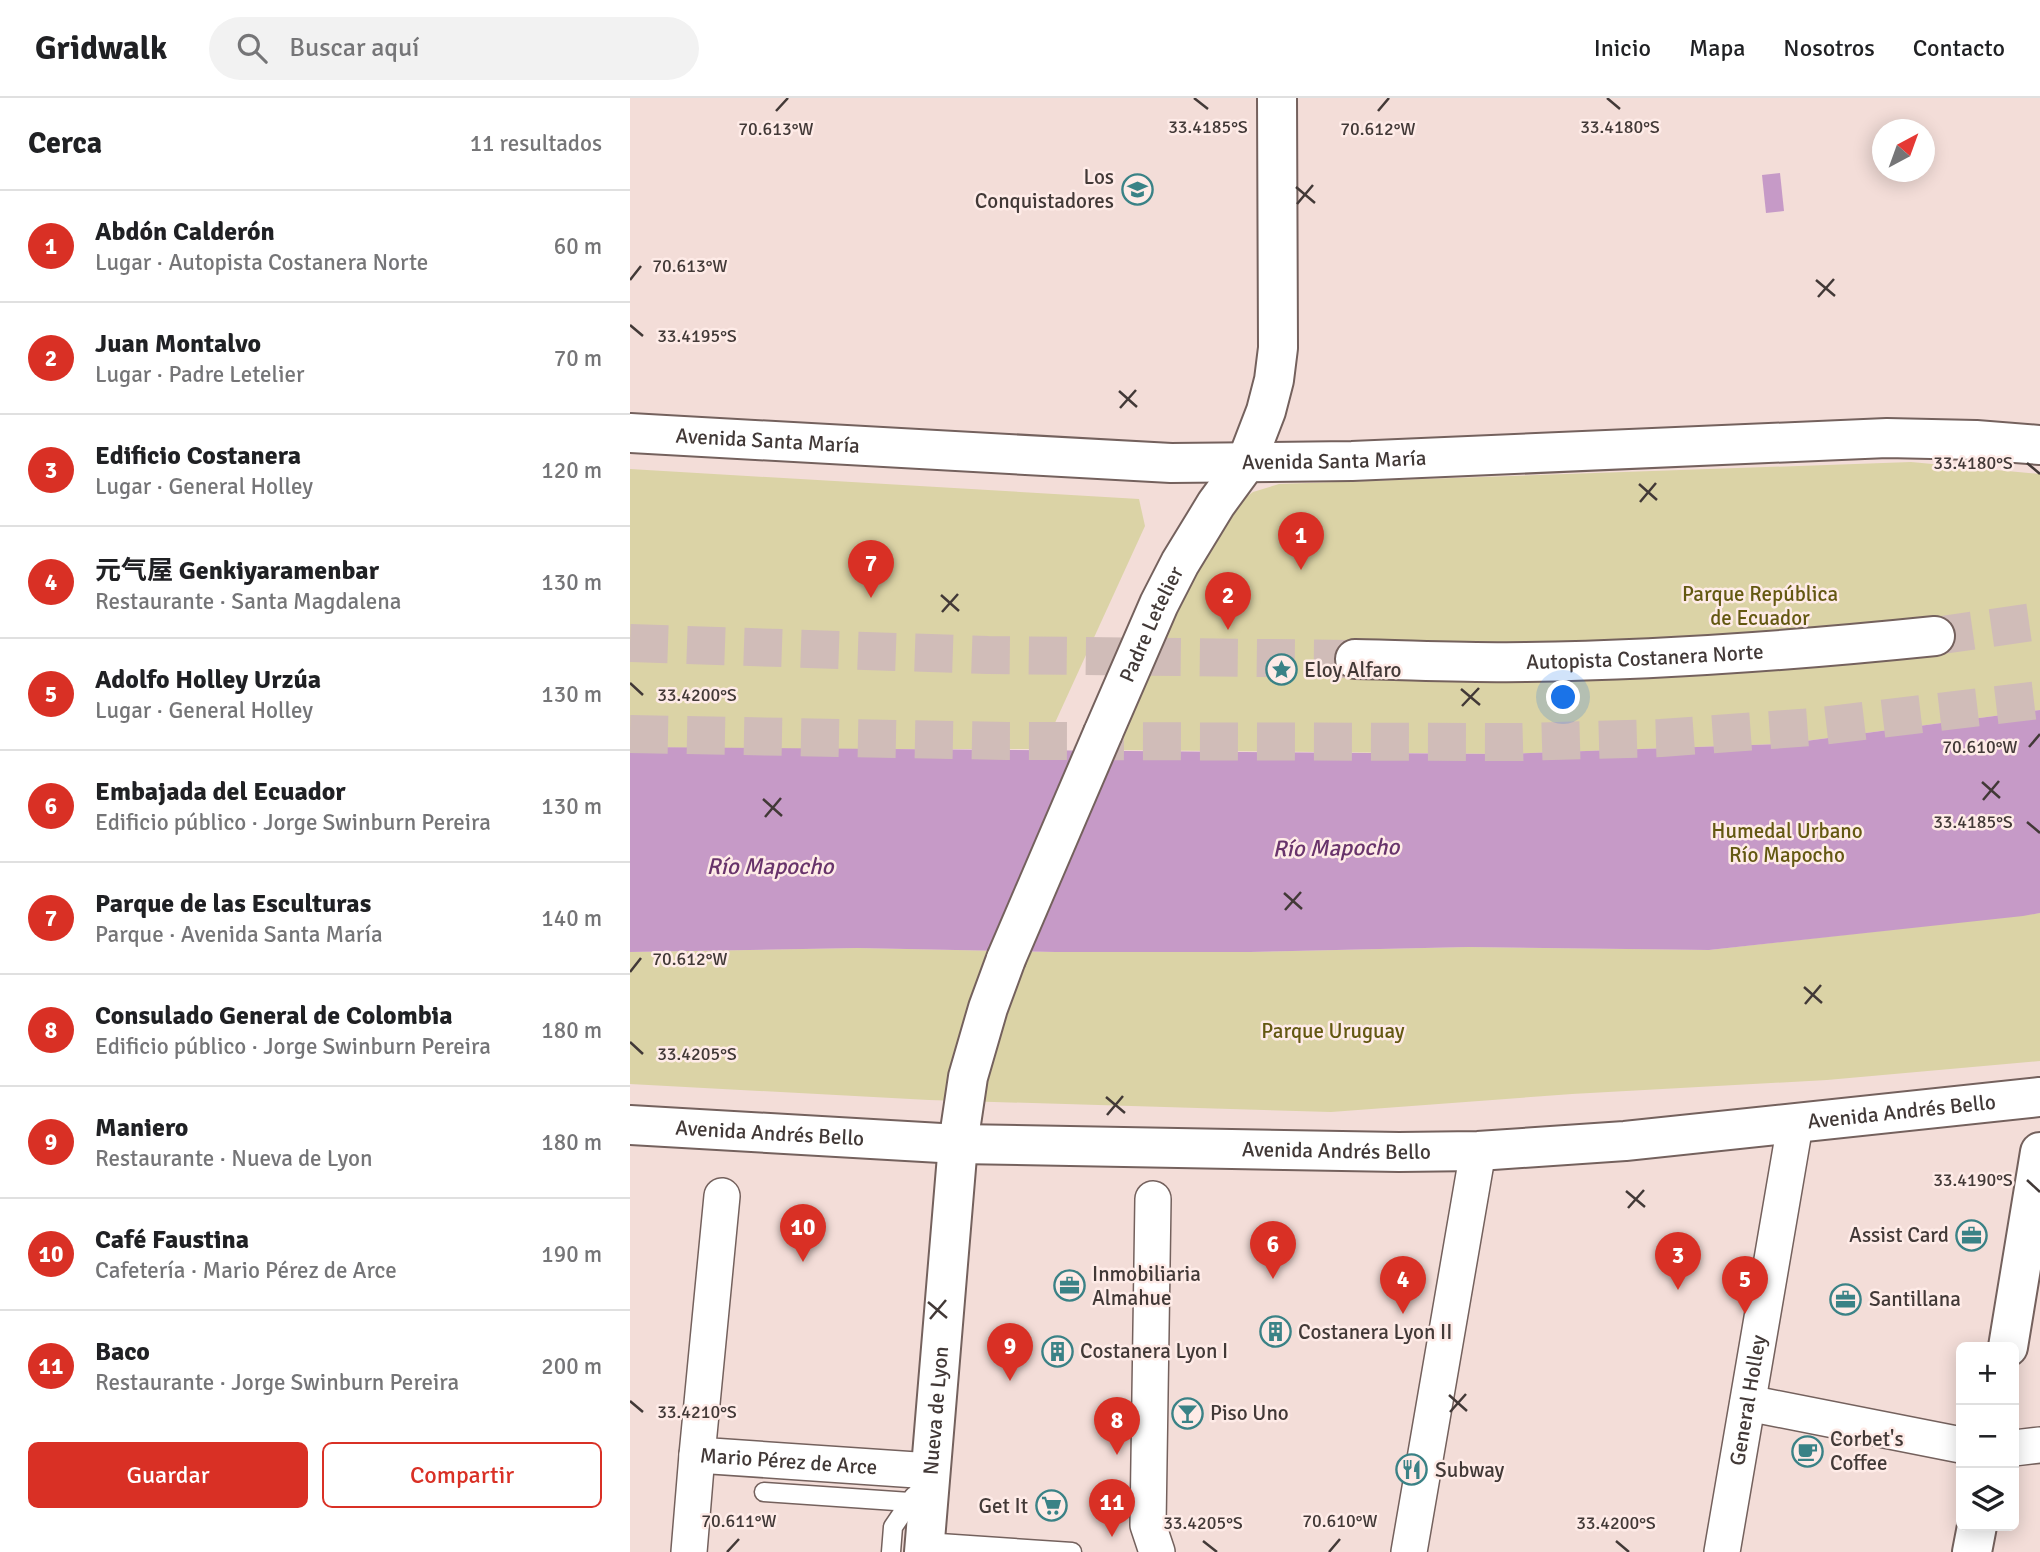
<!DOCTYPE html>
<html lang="es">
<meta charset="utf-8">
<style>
body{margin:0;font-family:Signika,"Noto Sans SC",sans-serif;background:#f2f2f2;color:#202124}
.controls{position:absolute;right:21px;bottom:21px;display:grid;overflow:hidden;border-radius:10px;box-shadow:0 4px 18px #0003}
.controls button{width:63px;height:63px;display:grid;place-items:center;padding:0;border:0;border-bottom:2px solid #e0e0e0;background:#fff;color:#202124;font:35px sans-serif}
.compass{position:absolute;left:1242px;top:21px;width:63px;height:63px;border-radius:50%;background:#fff;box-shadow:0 4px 18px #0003;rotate:41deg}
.you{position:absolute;left:934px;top:600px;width:24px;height:24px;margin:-18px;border:5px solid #fff;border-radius:50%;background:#1a73e8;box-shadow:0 0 0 10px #1a73e833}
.badge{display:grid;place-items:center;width:46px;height:46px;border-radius:50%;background:#d93025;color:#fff;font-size:23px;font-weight:700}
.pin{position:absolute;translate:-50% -58px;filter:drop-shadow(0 2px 4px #0008)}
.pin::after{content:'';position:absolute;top:37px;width:24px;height:21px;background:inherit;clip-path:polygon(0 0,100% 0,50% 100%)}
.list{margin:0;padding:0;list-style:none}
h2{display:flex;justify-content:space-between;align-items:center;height:91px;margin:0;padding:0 28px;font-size:30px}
h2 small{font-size:23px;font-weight:400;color:#757577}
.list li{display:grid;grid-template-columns:46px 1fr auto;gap:21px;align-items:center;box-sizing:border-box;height:112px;padding:0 28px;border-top:2px solid #e0e0e0}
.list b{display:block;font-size:26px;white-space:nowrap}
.list p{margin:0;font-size:23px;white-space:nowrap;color:#757577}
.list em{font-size:23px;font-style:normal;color:#757577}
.actions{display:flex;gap:14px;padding:21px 28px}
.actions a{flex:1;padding:16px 0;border:2px solid #d93025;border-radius:10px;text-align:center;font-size:24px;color:#d93025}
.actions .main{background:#d93025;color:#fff}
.icon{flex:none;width:38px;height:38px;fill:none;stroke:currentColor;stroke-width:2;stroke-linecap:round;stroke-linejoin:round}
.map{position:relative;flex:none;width:1410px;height:1454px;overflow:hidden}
header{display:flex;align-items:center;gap:42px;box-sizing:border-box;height:98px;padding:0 35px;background:#fff;border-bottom:2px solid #e0e0e0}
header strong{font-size:33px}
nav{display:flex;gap:38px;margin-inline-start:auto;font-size:24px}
.search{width:490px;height:63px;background:#f2f2f2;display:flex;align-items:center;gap:18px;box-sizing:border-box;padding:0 24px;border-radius:38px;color:#757577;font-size:26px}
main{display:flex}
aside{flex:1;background:#fff}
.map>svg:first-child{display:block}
</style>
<header>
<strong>Gridwalk</strong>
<div class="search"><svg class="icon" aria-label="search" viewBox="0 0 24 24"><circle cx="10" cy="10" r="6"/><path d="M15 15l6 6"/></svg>Buscar aquí</div>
<nav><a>Inicio</a><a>Mapa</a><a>Nosotros</a><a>Contacto</a></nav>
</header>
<main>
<aside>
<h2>Cerca<small>11 resultados</small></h2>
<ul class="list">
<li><span class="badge">1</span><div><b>Abdón Calderón</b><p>Lugar · Autopista Costanera Norte</p></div><em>60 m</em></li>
<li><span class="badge">2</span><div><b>Juan Montalvo</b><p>Lugar · Padre Letelier</p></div><em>70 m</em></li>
<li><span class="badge">3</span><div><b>Edificio Costanera</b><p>Lugar · General Holley</p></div><em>120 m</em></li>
<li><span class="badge">4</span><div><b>元气屋 Genkiyaramenbar</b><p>Restaurante · Santa Magdalena</p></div><em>130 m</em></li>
<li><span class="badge">5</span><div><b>Adolfo Holley Urzúa</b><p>Lugar · General Holley</p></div><em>130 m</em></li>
<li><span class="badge">6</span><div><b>Embajada del Ecuador</b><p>Edificio público · Jorge Swinburn Pereira</p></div><em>130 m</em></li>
<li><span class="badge">7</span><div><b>Parque de las Esculturas</b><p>Parque · Avenida Santa María</p></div><em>140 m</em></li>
<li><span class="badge">8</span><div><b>Consulado General de Colombia</b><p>Edificio público · Jorge Swinburn Pereira</p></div><em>180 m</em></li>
<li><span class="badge">9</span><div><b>Maniero</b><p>Restaurante · Nueva de Lyon</p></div><em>180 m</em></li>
<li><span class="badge">10</span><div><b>Café Faustina</b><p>Cafetería · Mario Pérez de Arce</p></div><em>190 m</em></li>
<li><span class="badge">11</span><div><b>Baco</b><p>Restaurante · Jorge Swinburn Pereira</p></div><em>200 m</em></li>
</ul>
<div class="actions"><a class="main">Guardar</a><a>Compartir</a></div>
</aside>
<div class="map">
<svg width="1410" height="1454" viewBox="0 0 1410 1454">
<rect width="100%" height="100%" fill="#f3ddd8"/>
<g fill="#dbd3a6">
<path d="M1281 364 1410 376V612L1153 646 873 656 484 652 546 504 612 402 623 394 649 386Z"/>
<path d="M0 371 509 401 515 428 413 651H129L0 649Z"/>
<path d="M1410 815V963L1197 982 942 996 701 1014 299 1002 0 986V854L227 850 426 854H620L838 849 1079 852Z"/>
</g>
<g fill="#c69ac7">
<path d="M1150 75 1154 113 1136 115 1132 77Z"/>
<path d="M1410 612V815L1393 818 1079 852 838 849 620 854H426L227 850 0 854V649L873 656 1153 646Z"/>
</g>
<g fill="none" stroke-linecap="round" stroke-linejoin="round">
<g stroke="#d0bcb8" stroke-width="38" stroke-dasharray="38 19" stroke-linecap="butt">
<path d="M1305 538 1410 523"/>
<path d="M0 545 358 557 725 561"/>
<path d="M0 636 377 643 890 644 1031 640 1182 629 1410 602"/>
</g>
<defs>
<g id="lane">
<path d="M134 1394 280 1404"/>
<path d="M295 1444 442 1454"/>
<path d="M261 1454 263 1429 284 1398"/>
</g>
<g id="street">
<path id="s1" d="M92 1098 67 1357 301 1373"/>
<path d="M523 1101 518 1427 527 1454"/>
<path d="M1118 1305 1331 1347"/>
<path d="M1384 1350 1410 1347"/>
<path d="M59 1454 67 1357"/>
<path d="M779 1454 848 1053"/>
<path id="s2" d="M1092 1454 1165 1027"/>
</g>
<g id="secondary">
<path id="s3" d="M473 635 529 506 550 465 586 406 616 365 636 313 644 282 648 250 647 0"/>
<path d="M1378 1249 1410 1054"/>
<path id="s4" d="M294 1454 328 1046 338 979 358 910 376 861"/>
<path d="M1342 1454 1347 1428"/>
</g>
<g id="primary">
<path id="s5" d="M0 335 541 365 722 363 1257 340 1346 342 1410 347"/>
<path id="s6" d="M0 1027 328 1046 769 1054 848 1053 995 1043 1410 999"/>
</g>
<g id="highway">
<path id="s7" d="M725 561C782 562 839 565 896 564 1033 562 1169 552 1305 538"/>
</g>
</defs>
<use href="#lane" stroke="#74615d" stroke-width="21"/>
<use href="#street" stroke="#74615d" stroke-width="38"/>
<use href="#secondary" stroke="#74615d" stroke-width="42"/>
<use href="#primary" stroke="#74615d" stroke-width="42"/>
<use href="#highway" stroke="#74615d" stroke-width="42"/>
<use href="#lane" stroke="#fff" stroke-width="18"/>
<use href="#street" stroke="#fff" stroke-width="35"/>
<use href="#secondary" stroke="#fff" stroke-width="38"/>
<use href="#primary" stroke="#fff" stroke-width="38"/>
<use href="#highway" stroke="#fff" stroke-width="38"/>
<defs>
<path id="secondary-bridge" d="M376 861 473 635"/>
</defs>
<use href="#secondary-bridge" stroke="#74615d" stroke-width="42" stroke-linecap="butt"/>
<use href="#secondary-bridge" stroke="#fff" stroke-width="38"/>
</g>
<path fill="none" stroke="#423937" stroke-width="2.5" d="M564 0 578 11M977 0 990 11M146 13 158 0M748 13 759 0M666 89 685 105M667 106 683 87M0 182 11 168M1186 182 1205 198M1188 199 1204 181M0 227 13 238M489 293 507 309M490 310 506 292M1397 365 1410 376M1009 386 1027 402M1010 404 1026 385M311 497 329 513M312 514 328 496M0 585 13 597M831 591 850 607M832 608 849 590M1399 649 1410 636M1352 684 1370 700M133 701 152 718M1353 702 1369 683M135 719 151 700M1397 724 1410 735M654 795 672 811M655 812 671 794M0 874 11 860M1174 889 1192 905M1175 906 1191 887M0 944 13 956M476 999 495 1015M477 1017 493 998M1397 1082 1410 1094M996 1093 1015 1109M998 1110 1014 1092M298 1204 317 1220M300 1221 316 1202M819 1297 837 1313M0 1303 13 1314M820 1314 836 1296M573 1443 587 1454M986 1443 999 1454M97 1454 109 1441M699 1454 710 1441"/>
<defs>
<symbol id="school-ring" viewBox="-11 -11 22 22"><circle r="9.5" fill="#feebe7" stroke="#3a8286" stroke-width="1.5"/><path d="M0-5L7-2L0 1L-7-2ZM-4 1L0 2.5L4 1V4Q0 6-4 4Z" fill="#3a8286"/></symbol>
<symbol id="sight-ring" viewBox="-11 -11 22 22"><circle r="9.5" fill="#feebe7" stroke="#3a8286" stroke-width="1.5"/><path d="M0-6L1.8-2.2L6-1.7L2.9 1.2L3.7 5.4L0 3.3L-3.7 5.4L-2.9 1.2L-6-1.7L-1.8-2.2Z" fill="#3a8286"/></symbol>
<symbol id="office-ring" viewBox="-11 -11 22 22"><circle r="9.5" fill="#feebe7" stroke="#3a8286" stroke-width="1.5"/><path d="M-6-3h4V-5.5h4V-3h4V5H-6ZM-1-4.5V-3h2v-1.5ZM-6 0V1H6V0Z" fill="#3a8286"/></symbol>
<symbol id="building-ring" viewBox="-11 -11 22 22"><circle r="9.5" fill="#feebe7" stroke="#3a8286" stroke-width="1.5"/><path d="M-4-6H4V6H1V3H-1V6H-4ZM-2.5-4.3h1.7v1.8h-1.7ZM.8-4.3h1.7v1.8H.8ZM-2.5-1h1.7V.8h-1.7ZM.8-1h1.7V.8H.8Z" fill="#3a8286"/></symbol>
<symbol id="bar-ring" viewBox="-11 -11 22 22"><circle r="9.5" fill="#feebe7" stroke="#3a8286" stroke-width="1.5"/><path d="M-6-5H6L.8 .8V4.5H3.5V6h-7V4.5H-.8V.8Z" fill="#3a8286"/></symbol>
<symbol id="cafe-ring" viewBox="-11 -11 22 22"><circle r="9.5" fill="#feebe7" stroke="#3a8286" stroke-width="1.5"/><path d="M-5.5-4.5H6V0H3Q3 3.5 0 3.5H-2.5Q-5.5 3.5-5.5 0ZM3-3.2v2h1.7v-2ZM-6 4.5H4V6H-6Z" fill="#3a8286"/></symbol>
<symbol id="restaurant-ring" viewBox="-11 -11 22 22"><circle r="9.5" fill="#feebe7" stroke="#3a8286" stroke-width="1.5"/><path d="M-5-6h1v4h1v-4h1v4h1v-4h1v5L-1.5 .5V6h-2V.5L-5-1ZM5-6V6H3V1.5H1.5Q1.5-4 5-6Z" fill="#3a8286"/></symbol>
<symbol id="supermarket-ring" viewBox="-11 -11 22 22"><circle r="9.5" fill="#feebe7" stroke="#3a8286" stroke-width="1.5"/><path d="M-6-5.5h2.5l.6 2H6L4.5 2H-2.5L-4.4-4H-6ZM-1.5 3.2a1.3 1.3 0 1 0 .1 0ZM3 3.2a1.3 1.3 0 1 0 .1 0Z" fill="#3a8286"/></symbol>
</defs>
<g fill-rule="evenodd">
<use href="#school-ring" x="490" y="74" width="35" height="35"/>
<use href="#sight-ring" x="634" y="554" width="35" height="35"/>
<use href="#office-ring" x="1324" y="1120" width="35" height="35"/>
<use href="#office-ring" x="422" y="1170" width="35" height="35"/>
<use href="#office-ring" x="1198" y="1184" width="35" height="35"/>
<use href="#building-ring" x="628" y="1216" width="35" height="35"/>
<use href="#building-ring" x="410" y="1236" width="35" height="35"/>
<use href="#bar-ring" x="540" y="1298" width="35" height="35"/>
<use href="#cafe-ring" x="1160" y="1336" width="35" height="35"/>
<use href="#restaurant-ring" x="764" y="1354" width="35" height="35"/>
<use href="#supermarket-ring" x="404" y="1390" width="35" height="35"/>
</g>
<g text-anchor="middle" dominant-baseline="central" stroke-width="5" stroke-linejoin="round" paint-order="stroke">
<g font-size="21" fill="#423937" stroke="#feebe7" text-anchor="start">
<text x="484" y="79" text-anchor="end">Los<tspan x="484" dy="24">Conquistadores</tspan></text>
<text x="674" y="572">Eloy Alfaro</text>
<text x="1319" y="1137" text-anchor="end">Assist Card</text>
<text x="462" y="1176">Inmobiliaria<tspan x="462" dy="24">Almahue</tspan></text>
<text x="1239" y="1201">Santillana</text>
<text x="668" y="1234">Costanera Lyon II</text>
<text x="450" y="1253">Costanera Lyon I</text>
<text x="580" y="1315">Piso Uno</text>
<text x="1200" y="1341">Corbet's<tspan x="1200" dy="24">Coffee</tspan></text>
<text x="805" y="1372">Subway</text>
<text x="398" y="1408" text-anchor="end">Get It</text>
</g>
<g font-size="21" fill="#423937" stroke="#feebe7">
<text stroke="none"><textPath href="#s5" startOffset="138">Avenida Santa María</textPath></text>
<text stroke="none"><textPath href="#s5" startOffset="705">Avenida Santa María</textPath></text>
<text stroke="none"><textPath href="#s3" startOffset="119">Padre Letelier</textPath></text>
<text stroke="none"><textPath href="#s7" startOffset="290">Autopista Costanera Norte</textPath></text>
<text stroke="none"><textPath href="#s6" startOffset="1274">Avenida Andrés Bello</textPath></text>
<text stroke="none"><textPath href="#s6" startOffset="140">Avenida Andrés Bello</textPath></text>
<text stroke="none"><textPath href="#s6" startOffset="707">Avenida Andrés Bello</textPath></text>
<text stroke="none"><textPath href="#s2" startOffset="154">General Holley</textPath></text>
<text stroke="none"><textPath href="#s4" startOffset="142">Nueva de Lyon</textPath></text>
<text stroke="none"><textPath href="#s1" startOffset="352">Mario Pérez de Arce</textPath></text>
</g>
<g font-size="21" fill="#635811" stroke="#feebe7">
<text x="1130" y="496">Parque República<tspan x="1130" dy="24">de Ecuador</tspan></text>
<text x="1157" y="733">Humedal Urbano<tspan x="1157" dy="24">Río Mapocho</tspan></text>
<text x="703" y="933">Parque Uruguay</text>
</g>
<g font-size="23" font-style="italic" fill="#68336b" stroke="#feebe7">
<text transform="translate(706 750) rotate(-1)">Río Mapocho</text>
<text x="140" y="768">Río Mapocho</text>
</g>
</g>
<g font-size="18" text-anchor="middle" fill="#423937" stroke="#feebe7" stroke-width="5" stroke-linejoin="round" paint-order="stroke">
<text x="578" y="35">33.4185°S</text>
<text x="990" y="35">33.4180°S</text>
<text x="146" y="37">70.613°W</text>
<text x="748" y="37">70.612°W</text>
<text x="60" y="174">70.613°W</text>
<text x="67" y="244">33.4195°S</text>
<text x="1343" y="371">33.4180°S</text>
<text x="67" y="603">33.4200°S</text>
<text x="1350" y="655">70.610°W</text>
<text x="1343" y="730">33.4185°S</text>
<text x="60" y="867">70.612°W</text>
<text x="67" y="962">33.4205°S</text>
<text x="1343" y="1088">33.4190°S</text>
<text x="67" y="1320">33.4210°S</text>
<text x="109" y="1429">70.611°W</text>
<text x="710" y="1429">70.610°W</text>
<text x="573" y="1431">33.4205°S</text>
<text x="986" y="1431">33.4200°S</text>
</g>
</svg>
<div class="controls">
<button>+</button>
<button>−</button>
<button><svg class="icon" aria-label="layers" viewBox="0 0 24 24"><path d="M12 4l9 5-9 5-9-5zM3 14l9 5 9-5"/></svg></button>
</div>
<svg class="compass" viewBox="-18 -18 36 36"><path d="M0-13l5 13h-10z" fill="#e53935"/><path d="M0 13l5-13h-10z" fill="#757577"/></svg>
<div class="you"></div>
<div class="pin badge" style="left:671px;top:472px">1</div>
<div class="pin badge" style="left:598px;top:532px">2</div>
<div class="pin badge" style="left:1048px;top:1192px">3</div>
<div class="pin badge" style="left:773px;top:1216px">4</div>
<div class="pin badge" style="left:1115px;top:1216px">5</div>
<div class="pin badge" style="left:643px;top:1181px">6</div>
<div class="pin badge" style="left:241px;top:500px">7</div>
<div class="pin badge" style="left:487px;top:1357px">8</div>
<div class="pin badge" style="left:380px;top:1283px">9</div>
<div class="pin badge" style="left:173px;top:1164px">10</div>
<div class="pin badge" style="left:482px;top:1439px">11</div>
</div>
</main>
